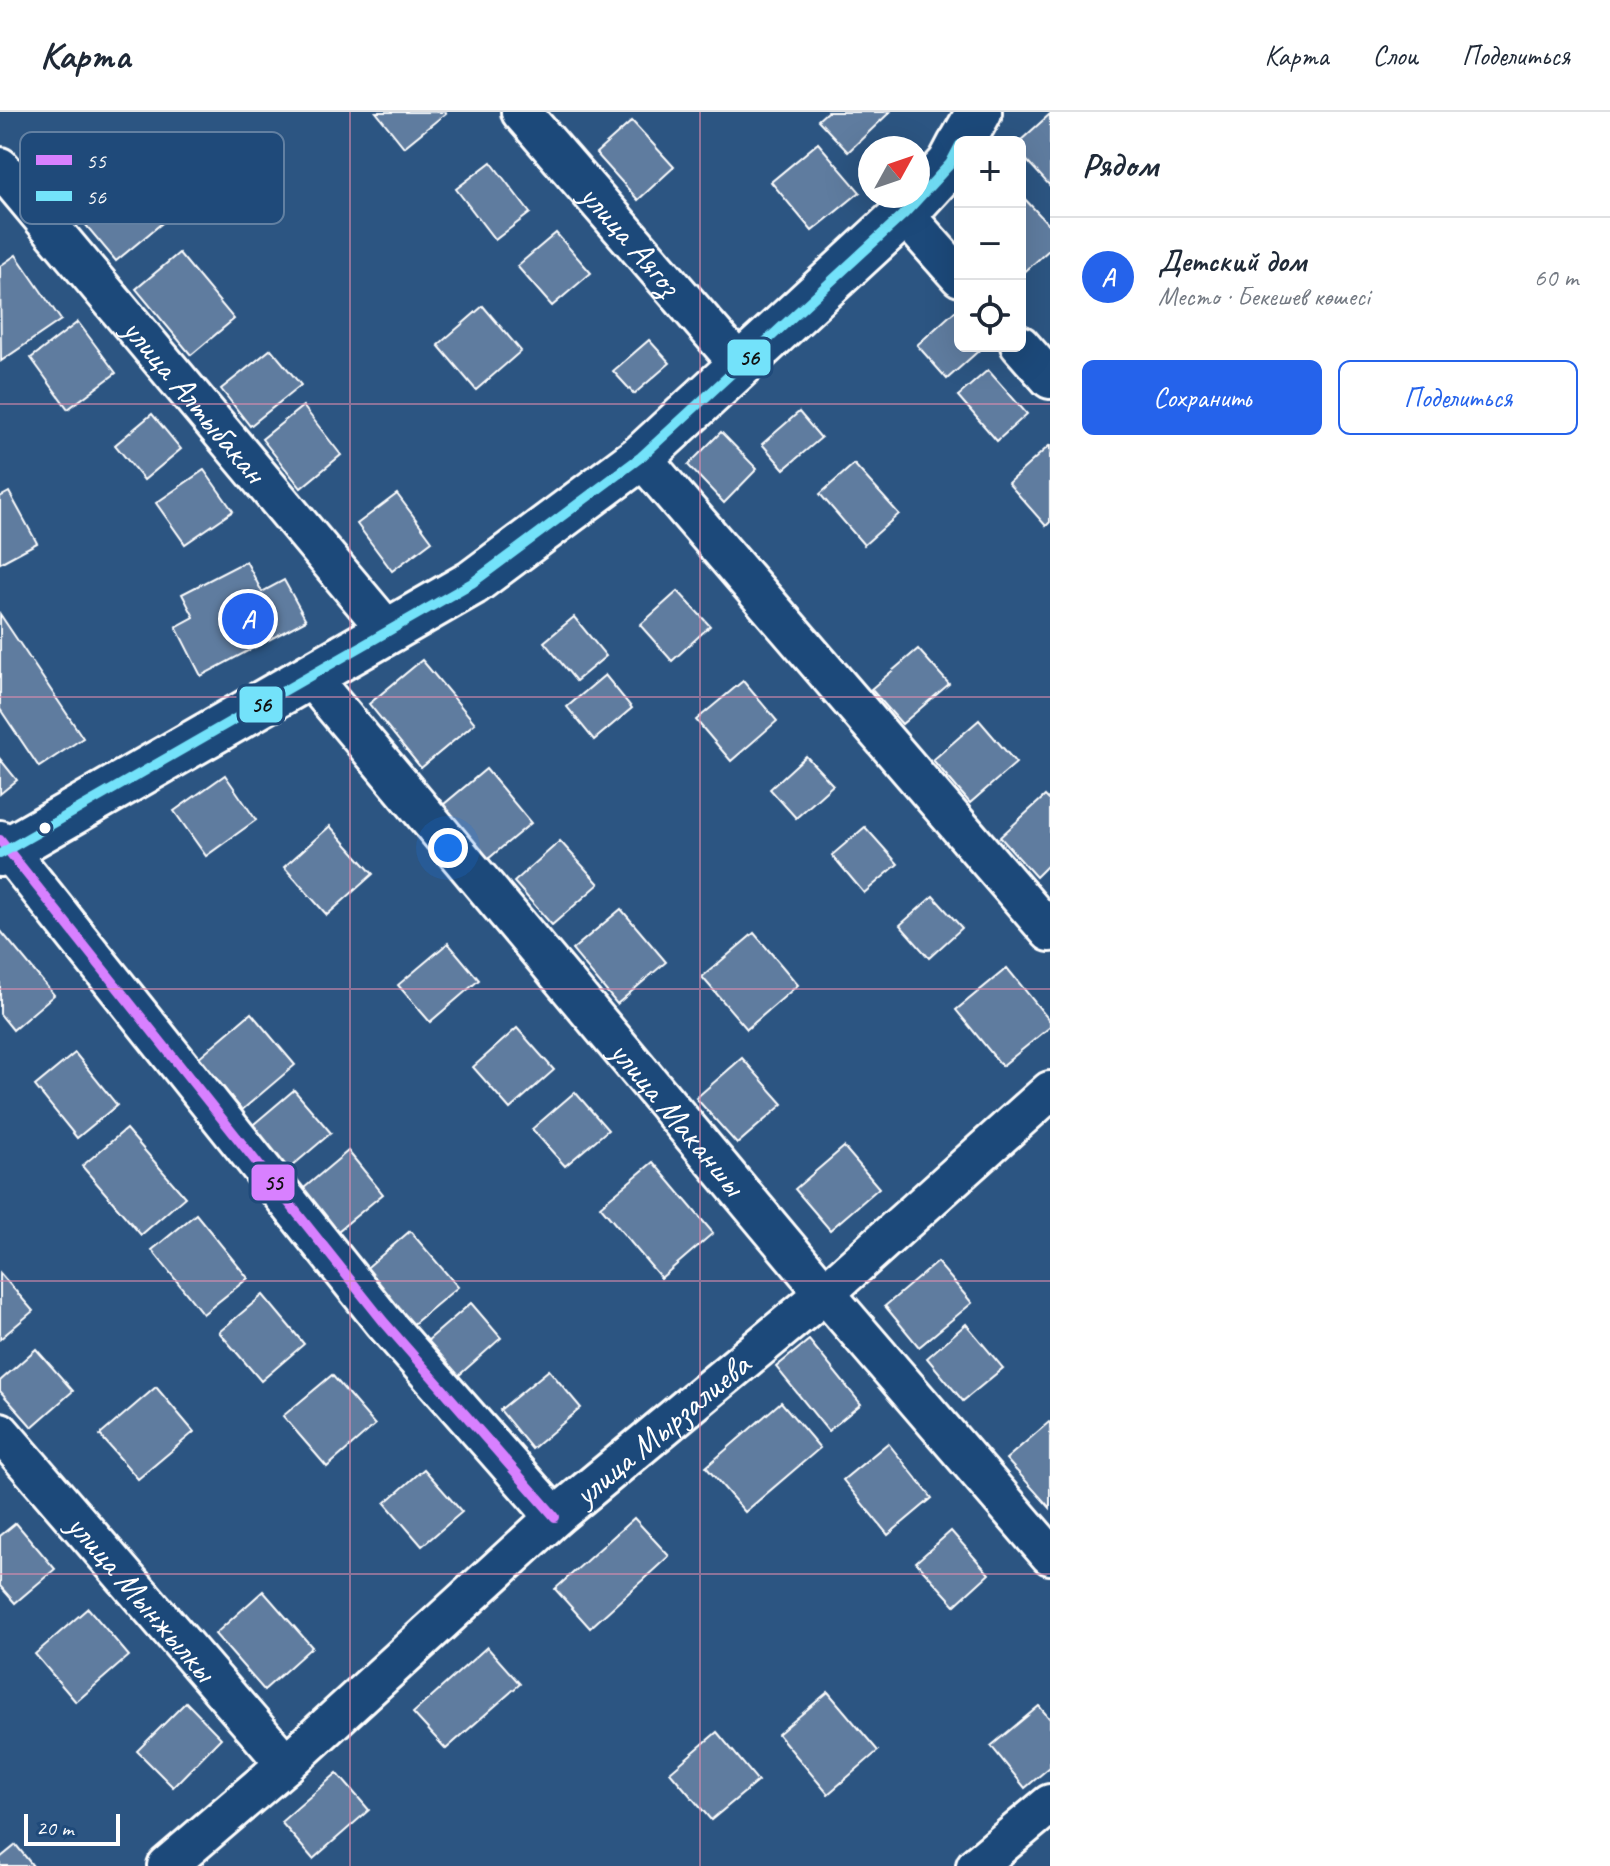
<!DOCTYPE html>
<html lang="ru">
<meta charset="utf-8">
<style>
body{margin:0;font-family:Caveat,sans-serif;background:#f6f6f7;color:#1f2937}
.controls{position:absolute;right:24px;top:24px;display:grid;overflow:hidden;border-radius:12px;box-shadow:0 8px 32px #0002}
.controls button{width:72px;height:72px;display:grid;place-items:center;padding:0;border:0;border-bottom:2px solid #e0e1e3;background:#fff;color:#1f2937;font:40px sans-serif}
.compass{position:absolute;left:858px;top:24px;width:72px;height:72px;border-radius:50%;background:#fff;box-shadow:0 8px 32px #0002;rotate:50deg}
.scale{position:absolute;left:24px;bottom:20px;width:96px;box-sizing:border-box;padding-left:8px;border:4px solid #fff;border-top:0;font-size:22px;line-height:28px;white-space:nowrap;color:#fff;-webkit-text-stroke:6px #1f4a7a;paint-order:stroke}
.you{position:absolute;left:448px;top:736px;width:28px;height:28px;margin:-20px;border:6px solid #fff;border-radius:50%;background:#1a73e8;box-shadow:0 0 0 12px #1a73e833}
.badge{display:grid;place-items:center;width:52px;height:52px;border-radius:50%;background:#2563eb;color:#fff;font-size:26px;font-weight:700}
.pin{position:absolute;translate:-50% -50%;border:4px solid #fff;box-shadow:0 2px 8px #0006}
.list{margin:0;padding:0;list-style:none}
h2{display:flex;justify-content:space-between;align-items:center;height:104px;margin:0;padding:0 32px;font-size:34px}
h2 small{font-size:26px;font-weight:400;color:#747a83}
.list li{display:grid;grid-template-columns:52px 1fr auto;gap:24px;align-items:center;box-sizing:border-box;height:120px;padding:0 32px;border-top:2px solid #e0e1e3}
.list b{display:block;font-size:30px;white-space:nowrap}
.list p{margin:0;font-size:26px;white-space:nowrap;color:#747a83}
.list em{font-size:26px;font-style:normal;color:#747a83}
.actions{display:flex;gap:16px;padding:24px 32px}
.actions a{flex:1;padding:18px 0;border:2px solid #2563eb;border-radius:12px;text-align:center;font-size:28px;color:#2563eb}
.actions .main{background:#2563eb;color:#fff}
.icon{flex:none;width:44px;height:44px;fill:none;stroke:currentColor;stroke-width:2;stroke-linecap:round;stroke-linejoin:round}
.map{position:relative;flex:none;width:1050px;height:1754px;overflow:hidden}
header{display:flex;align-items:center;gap:48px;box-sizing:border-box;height:112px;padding:0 40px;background:#fff;border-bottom:2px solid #e0e1e3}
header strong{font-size:38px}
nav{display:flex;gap:44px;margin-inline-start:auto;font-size:28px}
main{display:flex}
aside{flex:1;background:#fff}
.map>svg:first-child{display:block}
</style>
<header>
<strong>Карта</strong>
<nav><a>Карта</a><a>Слои</a><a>Поделиться</a></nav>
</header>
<main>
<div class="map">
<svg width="1050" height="1754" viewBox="0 0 1050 1754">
<rect width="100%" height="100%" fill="#2c5582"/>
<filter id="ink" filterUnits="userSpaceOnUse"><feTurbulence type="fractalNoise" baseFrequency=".0125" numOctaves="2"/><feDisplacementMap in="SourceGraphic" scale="16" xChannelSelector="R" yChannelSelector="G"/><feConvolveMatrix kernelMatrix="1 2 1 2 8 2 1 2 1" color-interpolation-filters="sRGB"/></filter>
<g filter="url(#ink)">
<g fill="#5e7c9f" stroke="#fff" stroke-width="2">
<path d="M376 0H445L446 1 404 35Z"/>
<path d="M827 0H890L848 40 818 8Z"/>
<path d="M1050 2V74L1020 41 1019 30Z"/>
<path d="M632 9 674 55 638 88 596 41Z"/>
<path d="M818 31 860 80 812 119 771 70Z"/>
<path d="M132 41 179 97 116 149 69 93Z"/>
<path d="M491 50 530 101 495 128 456 77Z"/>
<path d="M1023 85 1050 114V137L1020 164V88Z"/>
<path d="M556 121 591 161 552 194 517 154Z"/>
<path d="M179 141 234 207 191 243 136 177Z"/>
<path d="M16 143 61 208 1 249 0 154Z"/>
<path d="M483 194 521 239 476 278 438 233Z"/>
<path d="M955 199 960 206V234H984L947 267 917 233Z"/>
<path d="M78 210 116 261 68 297 31 246Z"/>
<path d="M649 228 670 251 634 282 613 259Z"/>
<path d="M271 237 301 273 250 314 221 277Z"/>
<path d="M988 258 1027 302 997 329 958 284Z"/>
<path d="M303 294 341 343 301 376 262 327Z"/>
<path d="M799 300 821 326 784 357 762 332Z"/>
<path d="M152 302 181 337 144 368 115 333Z"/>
<path d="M721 320 757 357 724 391 688 353Z"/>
<path d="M1050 333V410L1046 414 1008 371Z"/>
<path d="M854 352 899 402 864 433 820 382Z"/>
<path d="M204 358 233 399 185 432 156 391Z"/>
<path d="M9 380 37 431 0 451V385Z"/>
<path d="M397 382 432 429 392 459 357 412Z"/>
<path d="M246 449 262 480 284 468 306 508 201 564 176 515 194 505 182 482Z"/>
<path d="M678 479 710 514 672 549 640 513Z"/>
<path d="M0 502 83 626 39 655 0 597Z"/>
<path d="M574 505 606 544 576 569 544 530Z"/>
<path d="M918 537 949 572 902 612 871 577Z"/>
<path d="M422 548 475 611 421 656 369 592Z"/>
<path d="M605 563 632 596 594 628 567 595Z"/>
<path d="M743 569 777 609 731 649 696 608Z"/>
<path d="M979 608 1016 651 970 691 933 648Z"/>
<path d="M806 644 833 673 796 706 770 677Z"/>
<path d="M0 647 17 668 0 682Z"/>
<path d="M486 657 531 711 488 747 443 693Z"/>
<path d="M225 663 256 708 206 744 174 699Z"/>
<path d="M1045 684 1050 689V751L1036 765 1000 725Z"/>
<path d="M330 714 373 762 327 803 284 755Z"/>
<path d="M865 715 898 752 864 781 832 743Z"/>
<path d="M560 729 599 772 552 813 514 770Z"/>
<path d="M933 784 962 816 929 846 900 813Z"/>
<path d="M621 797 666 850 617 892 572 838Z"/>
<path d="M0 818 54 883 13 918 0 902Z"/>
<path d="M754 821 798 873 747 917 702 865Z"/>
<path d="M448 831 479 868 430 910 398 873Z"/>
<path d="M1007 856 1050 909V915L1002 954 956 898Z"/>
<path d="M251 901 295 953 242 998 198 946Z"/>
<path d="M517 916 554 958 510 997 473 955Z"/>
<path d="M75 941 117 993 77 1026 35 974Z"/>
<path d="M742 946 783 992 737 1032 696 986Z"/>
<path d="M294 978 331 1021 285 1060 248 1017Z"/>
<path d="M575 980 608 1018 565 1054 532 1017Z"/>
<path d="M126 1017 185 1085 141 1123 82 1054Z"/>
<path d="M844 1035 879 1076 830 1118 795 1077Z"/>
<path d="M348 1039 383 1082 333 1123 298 1081Z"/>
<path d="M653 1050 713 1121 661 1166 600 1094Z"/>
<path d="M196 1102 248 1166 203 1202 152 1138Z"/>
<path d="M410 1119 458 1175 411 1214 363 1159Z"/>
<path d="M937 1150 972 1191 919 1235 885 1194Z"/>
<path d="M0 1161 33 1199 0 1227Z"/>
<path d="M263 1183 304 1232 261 1269 219 1220Z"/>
<path d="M471 1191 501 1226 457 1265 427 1229Z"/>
<path d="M966 1212 1003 1256 963 1289 927 1246Z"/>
<path d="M809 1228 861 1292 828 1319 776 1255Z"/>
<path d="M36 1237 73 1279 32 1315 0 1279V1269Z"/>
<path d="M549 1258 581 1296 532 1337 500 1298Z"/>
<path d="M332 1263 375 1313 327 1355 283 1304Z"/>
<path d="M156 1275 194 1320 138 1367 100 1323Z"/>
<path d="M781 1290 820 1336 745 1400 706 1355Z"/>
<path d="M1049 1310 1050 1311V1396L1006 1347Z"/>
<path d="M888 1331 932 1386 888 1423 843 1368Z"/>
<path d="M424 1357 462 1400 422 1434 385 1391Z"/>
<path d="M634 1406 669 1444 590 1516 555 1477Z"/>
<path d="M16 1411 55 1457 15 1491 0 1474V1424Z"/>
<path d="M951 1419 989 1462 955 1493 916 1450Z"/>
<path d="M263 1479 312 1535 264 1578 215 1522Z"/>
<path d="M88 1496 129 1544 76 1590 35 1542Z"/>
<path d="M487 1535 520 1572 446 1637 413 1601Z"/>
<path d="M828 1580 878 1639 828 1682 778 1622Z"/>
<path d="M186 1590 221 1626 173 1675 137 1639Z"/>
<path d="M1039 1594 1050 1607V1655L1025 1676 991 1634Z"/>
<path d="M717 1620 758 1669 711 1708 670 1660Z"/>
<path d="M337 1661 369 1698 313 1747 281 1710Z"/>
<path d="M16 1733 33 1754H0V1746Z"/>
</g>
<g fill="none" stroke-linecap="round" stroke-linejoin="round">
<defs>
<g id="minor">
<path id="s1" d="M521 0 741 254"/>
<path id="s2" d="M0 55 389 520"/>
<path d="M904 102 960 165"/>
<path d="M1020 233 1050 267"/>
<path d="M641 345 1050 820"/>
<path id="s3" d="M310 565 825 1181 1050 1443"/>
<path d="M0 728 383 1209 555 1405"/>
<path id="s4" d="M0 1320 286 1652"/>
<path id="s5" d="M167 1754 286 1652 555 1405 825 1181 1050 979"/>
<path d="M976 1754 1050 1692"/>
</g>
<g id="major">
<path d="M962 30 979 0"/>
<path d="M0 742 472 471 641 345 904 102 950 52 960 33"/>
</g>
</defs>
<use href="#minor" stroke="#fff" stroke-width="44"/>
<use href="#major" stroke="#fff" stroke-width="50"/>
<use href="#minor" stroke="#1f4a7a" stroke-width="38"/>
<use href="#major" stroke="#1f4a7a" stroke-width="44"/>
<defs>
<path id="bus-1" d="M0 728 383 1209 555 1405"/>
<path id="bus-2" d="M0 742 472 471 641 345 904 102 950 52 960 33"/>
</defs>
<use href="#bus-1" stroke="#1f4a7a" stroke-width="16"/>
<use href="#bus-2" stroke="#1f4a7a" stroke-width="16"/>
<use href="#bus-1" stroke="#d880ff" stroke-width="10"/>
<use href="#bus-2" stroke="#73e2fa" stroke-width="10"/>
</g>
</g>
<path fill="none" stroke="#e08cad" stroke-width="2" stroke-opacity="0.55" d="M350 0V1754M700 0V1754M0 292H1050M0 585H1050M0 877H1050M0 1169H1050M0 1462H1050"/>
<circle fill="#fff" stroke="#1f4a7a" stroke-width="3" cx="45" cy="716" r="7"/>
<g text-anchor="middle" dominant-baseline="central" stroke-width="7" stroke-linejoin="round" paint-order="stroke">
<g font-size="34" fill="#fff" stroke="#1f4a7a">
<text stroke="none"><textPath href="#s1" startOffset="168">улица Аягоз</textPath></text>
<text stroke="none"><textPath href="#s2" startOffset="304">улица Алтыбакан</textPath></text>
<text stroke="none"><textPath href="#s3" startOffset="574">улица Маканшы</textPath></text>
<text stroke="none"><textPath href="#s5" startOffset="660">улица Мырзалиева</textPath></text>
<text stroke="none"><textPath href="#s4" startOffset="218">улица Мынжылкы</textPath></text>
</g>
</g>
<rect x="20" y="20" width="264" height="92" rx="12" fill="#1f4a7a" stroke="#6280a2" stroke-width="2"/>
<rect x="36" y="43" width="36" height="10" fill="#d880ff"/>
<rect x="36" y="79" width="36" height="10" fill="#73e2fa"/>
<g font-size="22" fill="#fff">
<text x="86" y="56">55</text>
<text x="86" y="92">56</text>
</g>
<g stroke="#1f4a7a" stroke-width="3">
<rect x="726" y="226" width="46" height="39" rx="8" fill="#73e2fa"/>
<rect x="238" y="573" width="46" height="39" rx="8" fill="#73e2fa"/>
<rect x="250" y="1051" width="46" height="39" rx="8" fill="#d880ff"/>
</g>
<g font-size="22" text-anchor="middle" font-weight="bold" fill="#111">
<text x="749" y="253">56</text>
<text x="261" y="600">56</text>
<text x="273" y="1078">55</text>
</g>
</svg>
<div class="controls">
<button>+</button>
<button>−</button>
<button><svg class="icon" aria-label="locate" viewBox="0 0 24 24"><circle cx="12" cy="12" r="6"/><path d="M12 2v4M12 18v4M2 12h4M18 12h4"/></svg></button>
</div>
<svg class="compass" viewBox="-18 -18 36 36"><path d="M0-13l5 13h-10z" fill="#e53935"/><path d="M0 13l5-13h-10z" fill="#747a83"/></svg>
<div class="scale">20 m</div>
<div class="you"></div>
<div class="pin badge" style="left:248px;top:507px">A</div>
</div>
<aside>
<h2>Рядом<small></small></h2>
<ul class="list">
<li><span class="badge">A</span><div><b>Детский дом</b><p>Место · Бекешев көшесі</p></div><em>60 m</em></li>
</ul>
<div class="actions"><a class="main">Сохранить</a><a>Поделиться</a></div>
</aside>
</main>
